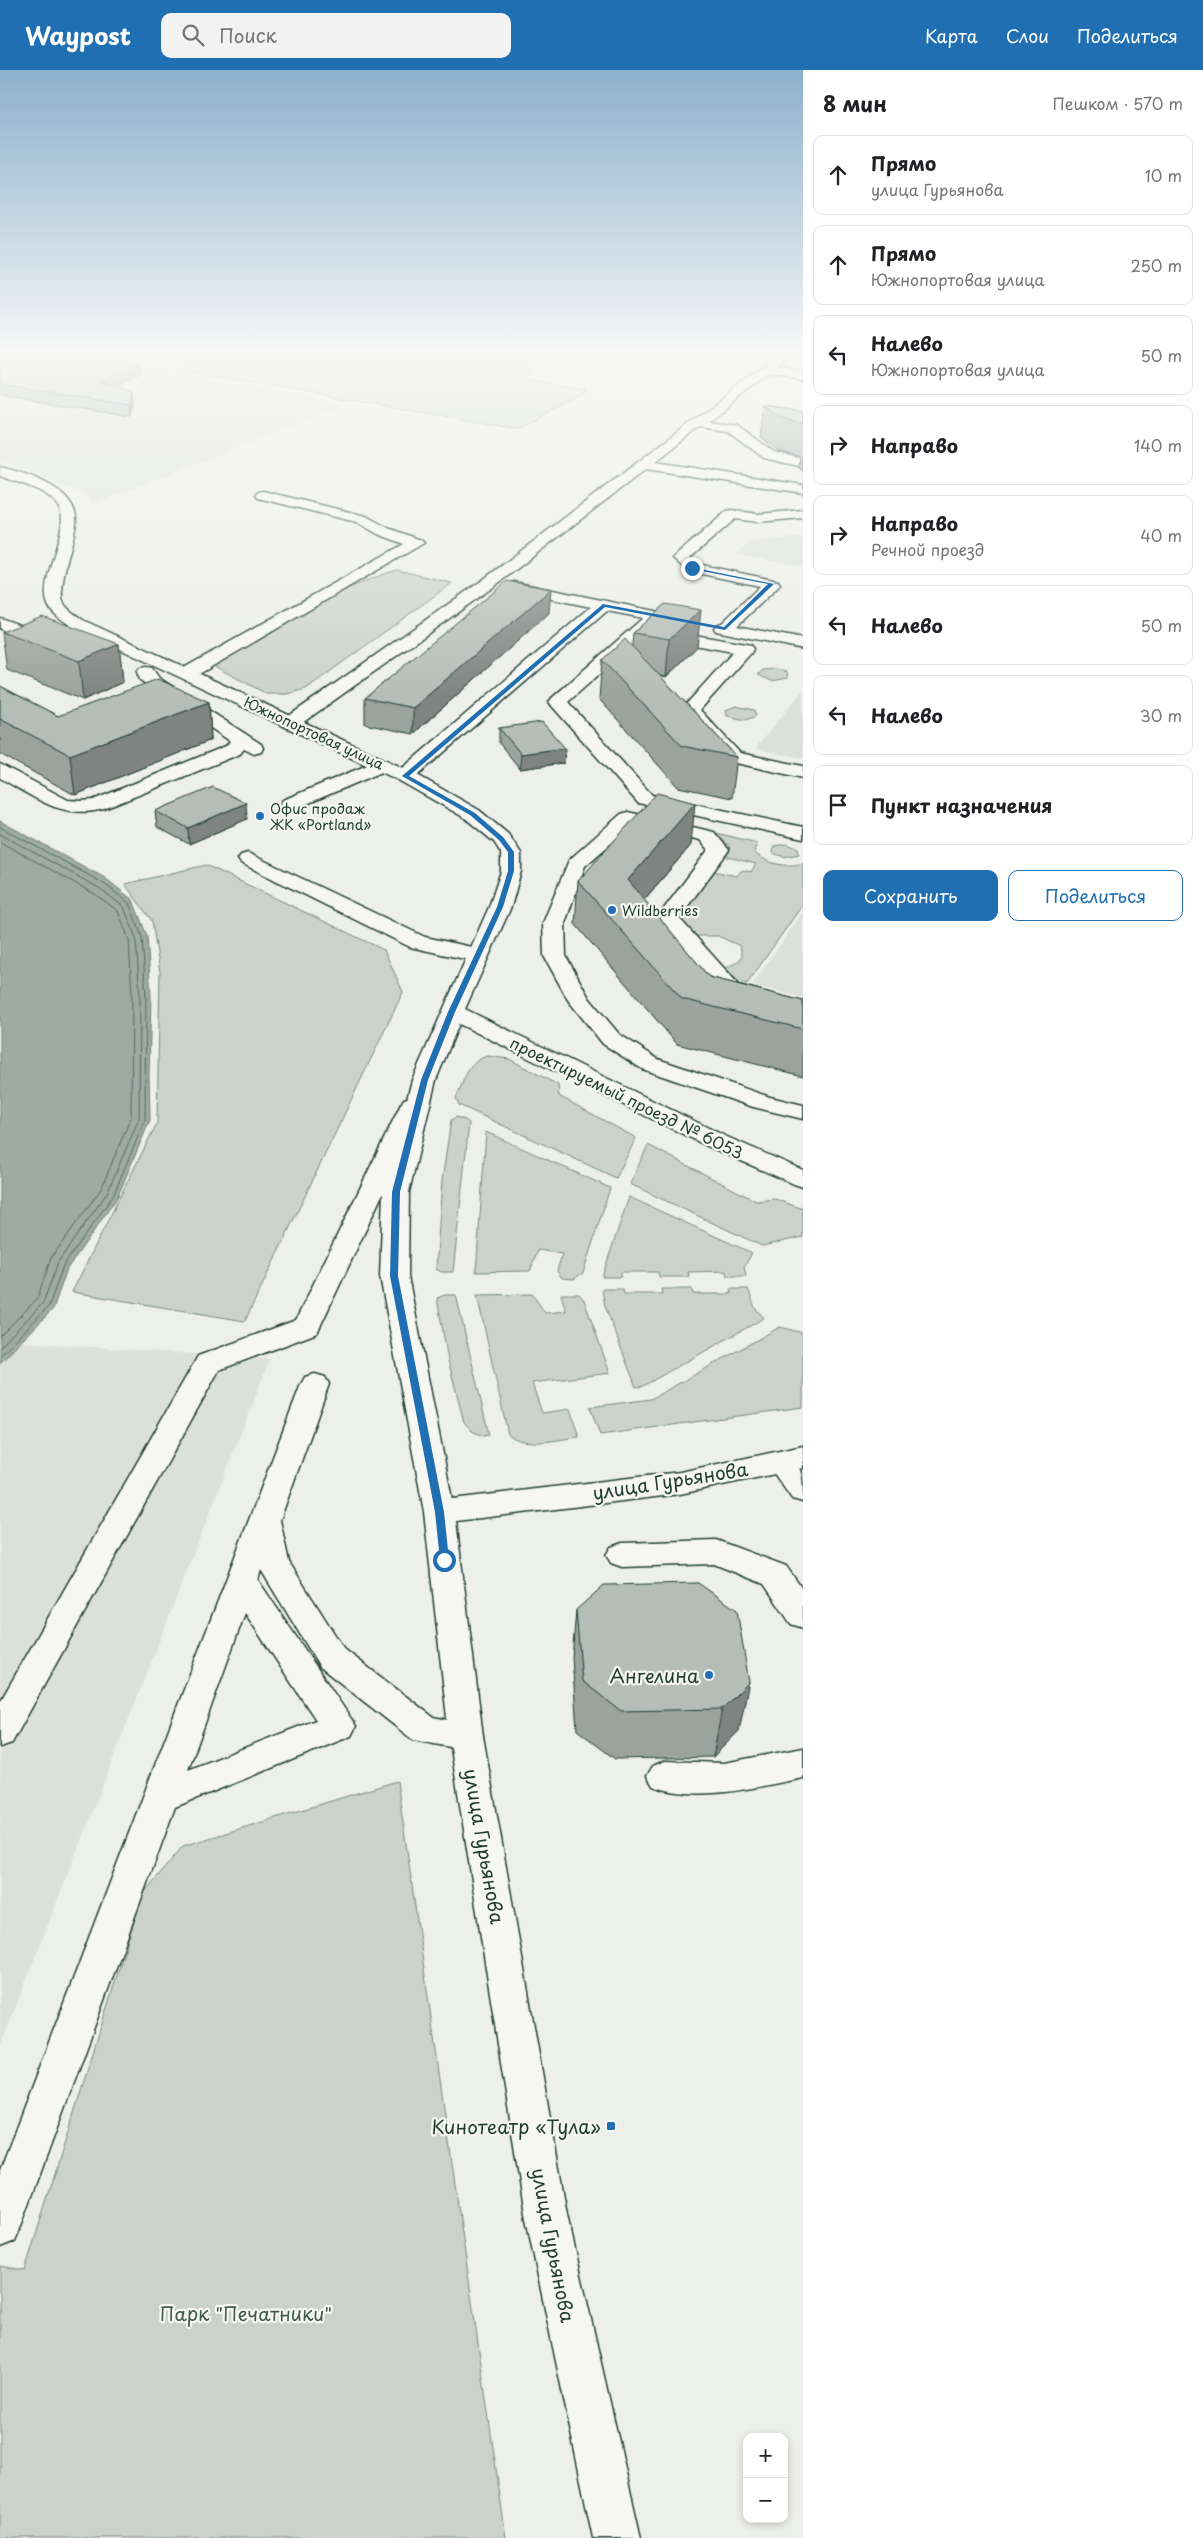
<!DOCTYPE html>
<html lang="ru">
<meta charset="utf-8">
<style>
body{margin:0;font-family:"Playpen Sans",sans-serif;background:#f2f2f2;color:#202124}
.controls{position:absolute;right:15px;bottom:15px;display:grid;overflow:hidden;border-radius:10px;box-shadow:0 2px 8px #0003}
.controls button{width:45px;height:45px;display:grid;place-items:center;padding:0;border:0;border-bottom:1px solid #e0e0e0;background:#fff;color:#202124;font:25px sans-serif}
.stop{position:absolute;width:15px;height:15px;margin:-11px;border:4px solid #1f6fb2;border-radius:50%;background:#fff}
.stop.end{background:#1f6fb2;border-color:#fff;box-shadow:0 1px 5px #0008}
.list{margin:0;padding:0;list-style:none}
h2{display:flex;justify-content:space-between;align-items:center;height:65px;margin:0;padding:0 20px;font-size:21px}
h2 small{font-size:16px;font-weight:400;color:#757577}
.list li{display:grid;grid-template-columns:32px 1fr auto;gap:15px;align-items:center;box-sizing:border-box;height:80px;margin:0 10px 10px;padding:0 10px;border:1px solid #e0e0e0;border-radius:10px}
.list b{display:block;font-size:19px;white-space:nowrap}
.list p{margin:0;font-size:16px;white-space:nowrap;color:#757577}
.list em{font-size:16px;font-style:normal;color:#757577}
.actions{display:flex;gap:10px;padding:15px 20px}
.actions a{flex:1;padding:11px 0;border:1px solid #1f6fb2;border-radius:10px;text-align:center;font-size:18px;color:#1f6fb2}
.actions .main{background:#1f6fb2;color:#fff}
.icon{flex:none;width:28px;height:28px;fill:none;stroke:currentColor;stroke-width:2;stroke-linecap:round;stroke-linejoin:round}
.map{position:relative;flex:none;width:803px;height:2468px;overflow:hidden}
header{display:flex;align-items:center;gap:30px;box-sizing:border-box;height:70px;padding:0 25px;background:#1f6fb2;color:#fff}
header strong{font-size:24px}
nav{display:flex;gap:28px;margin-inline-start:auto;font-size:18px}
.search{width:350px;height:45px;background:#f2f2f2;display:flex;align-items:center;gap:12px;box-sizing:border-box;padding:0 18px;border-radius:10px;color:#757577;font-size:19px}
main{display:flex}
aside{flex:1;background:#fff}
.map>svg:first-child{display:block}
</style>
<header>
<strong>Waypost</strong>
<div class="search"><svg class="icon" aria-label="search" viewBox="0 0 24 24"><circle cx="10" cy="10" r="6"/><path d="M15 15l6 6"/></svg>Поиск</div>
<nav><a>Карта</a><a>Слои</a><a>Поделиться</a></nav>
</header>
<main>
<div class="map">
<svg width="803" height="2468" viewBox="0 0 803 2468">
<rect width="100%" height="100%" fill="#edefea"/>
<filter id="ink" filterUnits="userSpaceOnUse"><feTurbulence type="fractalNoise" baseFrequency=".02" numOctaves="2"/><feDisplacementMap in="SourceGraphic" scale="10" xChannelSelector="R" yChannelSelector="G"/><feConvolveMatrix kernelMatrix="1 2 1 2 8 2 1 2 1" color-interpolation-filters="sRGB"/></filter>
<g filter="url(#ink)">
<g fill="#dce0db">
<path d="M0 284H206L147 298 348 334 93 434 84 424 0 391Z"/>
<path d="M803 467V496L736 485 750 472Z"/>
<path d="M803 620V688L755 679Z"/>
<path d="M803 842V928L752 915Z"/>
<path d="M20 1272 270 1289 0 1977V1293Z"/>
</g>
<g fill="#cbd2cc" stroke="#758880">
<path d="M227 284H538L526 290 534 304 527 310 586 319 581 326 517 359 175 299 184 291Z"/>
<path d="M397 500 452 513 306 619 287 624H267L212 595C271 562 332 519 397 500Z"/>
<path d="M775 599 787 602 788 608 772 611 758 605 763 600Z"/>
<path d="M736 636 754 640 756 646 746 650 727 646 726 640Z"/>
<path d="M703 760 758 773 754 780 756 784C769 794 786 798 803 793V834L747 914 737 910 726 898 739 891 742 886 740 876 718 866H694L679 848 713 801 737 806 742 800 751 802 756 794 724 786 730 776 713 764Z"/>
<path d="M786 774 798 778 799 784 784 787 773 783 774 776Z"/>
<path d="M206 795 384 880 403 922 245 1251 72 1222 157 1053 160 902 152 851 125 814Z"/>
<path d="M488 986 509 989 558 1015 559 1026 636 1068 616 1108 459 1035 456 1028C464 1011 468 990 488 986Z"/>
<path d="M456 1047 465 1050 469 1053 453 1202H441L436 1199 442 1111 451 1050Z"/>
<path d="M486 1062 610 1118 583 1203 574 1209 562 1208 557 1201 562 1184 538 1180 530 1201 476 1202Z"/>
<path d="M648 1075 756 1131 775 1129 803 1139V1167L762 1176 630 1114Z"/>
<path d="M629 1127 752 1183 744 1197 746 1206H727L726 1201 688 1202 689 1207H659L658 1202H621V1207H602Z"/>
<path d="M602 1219H623L624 1224H662L661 1219H692L693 1224H731L730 1219H748L755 1238 764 1248 643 1316 636 1317 605 1236Z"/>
<path d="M532 1224 545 1243 566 1241 561 1224H579L584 1230 610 1303 532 1313 542 1343 570 1339 579 1367C558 1369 525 1379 508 1364L477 1225Z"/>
<path d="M445 1225H456L489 1365 483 1366 472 1361 464 1352 448 1290 437 1228Z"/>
<path d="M780 1257 803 1263V1337L600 1365 590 1337 651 1329Z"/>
<path d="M397 1711 506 2468H0V2196L25 2200 142 1825 183 1776Z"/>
</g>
<path fill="#9faaa4" stroke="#6c7e77" d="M0 751 105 808 133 830 147 866 151 926 149 1004 150 1050 117 1128 67 1199 53 1239 0 1293Z"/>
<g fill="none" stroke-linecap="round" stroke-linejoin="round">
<g stroke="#526961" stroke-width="1">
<path d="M0 757 103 813 129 833 142 867 146 927 145 1050 113 1126 63 1196 49 1236 0 1286"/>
<path d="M0 764 99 818 124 837 136 868 140 927 139 1049 107 1123 58 1192 43 1233 0 1277"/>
<path d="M0 772 95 824 118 841 129 870 132 927 131 1047 101 1119 51 1188 37 1229 0 1266"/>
</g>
<defs>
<g id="minor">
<path d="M780 284H793L777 298 803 301V309L769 304 709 351 737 355 774 382 803 389V397L764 388 728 361 700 357 655 392 803 415V423L646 399 496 515 298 656H286L283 652 286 648 484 509Z"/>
<path d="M263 421 366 446 388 458 421 470 424 473 194 607H182L179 603 182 599 404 474 378 464 356 452 258 428 256 425 258 422Z"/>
<path d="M732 440 758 444 803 440V448L758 452 735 449 690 488 697 494 778 511 780 514 778 517 737 556 803 569V579L716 561 714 558 716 555 722 553 760 516 687 501 673 488 727 441Z"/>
<path d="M514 512 674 545 676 548 674 551H659L568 632 652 725 803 757V769L638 733 552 636 549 632 552 628 643 548 607 541 412 710H398L396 706 398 702 591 537 508 520 506 517 508 514Z"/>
<path d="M0 548 54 567 56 571 48 576 0 559Z"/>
<path d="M661 559 751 575 753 579 751 583 700 640 740 683 803 696V708L727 691 681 640 733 582 655 568 653 564 655 560Z"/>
<path d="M146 597 152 598 159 608 261 674 263 678 261 682 254 684 244 679 240 684 104 739C61 750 35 727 0 708V694L68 730 82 731 93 730 226 676 230 671 140 610 137 602 140 598Z"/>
<path d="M382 689 389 691 391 695 389 699 297 738H283L280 734 283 730Z"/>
<path d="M628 742 714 762 729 780 679 848 739 915 803 933V947L723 925 657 848 708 780 700 770 632 755 585 796 565 853 566 886 589 928 619 964 658 989 770 1027 803 1035V1049L753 1037 642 999 603 974 568 930 544 886 543 853 569 790 621 744Z"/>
<path d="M248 783 425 867 486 880 489 885 486 890 478 892 410 877 241 793 238 789 241 785Z"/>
<path d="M413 1027 422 1029 425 1034 317 1263 219 1300 12 1673 0 1677V1632L198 1286 296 1250 401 1034 404 1029Z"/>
<path d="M315 1304 325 1307 329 1314 280 1450 289 1492 344 1579 433 1647 478 1656 483 1666 478 1676 466 1680 413 1670 320 1597 261 1500 258 1510 356 1656 351 1666 175 1737 21 2156 15 2171 0 2177V2100L301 1314 305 1307ZM245 1543 316 1650 188 1700Z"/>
<path d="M781 1381C803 1389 803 1409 803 1432L792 1429 766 1392 770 1384Z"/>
<path d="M716 1470 786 1496 803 1520V1558L791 1554 764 1514 714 1494 622 1497 611 1493 606 1485 611 1477 622 1473Z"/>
<path d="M803 1678V1708C756 1717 699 1733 653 1716L647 1706 653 1696 665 1691 724 1693Z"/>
</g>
<path id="major" d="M0 397C26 403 78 419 76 452 74 472 65 492 63 512 62 519 60 529 65 535 69 541 77 545 83 550L412 702 479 740 508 764 521 783V801L511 837 465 939 725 1066 803 1100V1117L794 1114 707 1076 459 954 436 1010 409 1122 408 1206 452 1429 680 1402 803 1376V1398L680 1424 456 1451 483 1666 567 2144 641 2468H593L525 2144 449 1666 424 1442 380 1206 383 1122 412 1010 489 837 501 801V783L494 772 465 748 398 710 71 556C63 550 50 543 47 532 39 506 73 455 58 435 46 419 18 413 0 406Z"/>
</defs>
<use href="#minor" stroke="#1f3d34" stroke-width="3"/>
<use href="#major" stroke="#1f3d34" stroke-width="3"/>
<use href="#minor" fill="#f6f6f2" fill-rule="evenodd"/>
<use href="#major" fill="#f6f6f2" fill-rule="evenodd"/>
</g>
<g fill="#9ba39e" stroke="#1f3d34">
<path d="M0 284H98V286L140 305 115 316 135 334 132 347 0 325Z"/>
<path d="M765 336 803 341V402L799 398 800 387 778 381 761 367Z"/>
<path d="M665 534 697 577 666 607 660 606 737 687 732 728 678 717 599 629 602 590 632 576 633 563Z"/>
<path d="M549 543 413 664 365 654V628Z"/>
<path d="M2 562 119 574 123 612 83 630 7 600Z"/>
<path d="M0 616 58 646 209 632 211 670 75 725 0 684Z"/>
<path d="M499 658 564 693 520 699 499 673Z"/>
<path d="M155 741 247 749 189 774 157 757Z"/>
<path d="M691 775 644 830 709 907 803 931V1006L677 974 575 854 578 811Z"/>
<path d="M698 1513 739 1661 713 1687 615 1689 577 1660 572 1588 576 1540Z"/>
</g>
<g fill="#7e8481" stroke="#1f3d34">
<path d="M75 284H98V288Z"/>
<path d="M139 294 140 305 102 322 100 310Z"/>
<path d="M134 322 135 334 132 347 131 335Z"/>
<path d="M551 519 549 543 413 664V638Z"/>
<path d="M701 540 697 577 666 607 669 569Z"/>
<path d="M119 574 123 612 83 630 79 591Z"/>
<path d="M209 632 211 670 75 725 70 685Z"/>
<path d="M565 678 564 693 520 699 521 684Z"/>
<path d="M246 733 247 749 189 774 188 758Z"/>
<path d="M695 733 691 775 624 853 628 810Z"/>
<path d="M749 1612 739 1661 713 1687 722 1639Z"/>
</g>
<g fill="#b4bdb8" stroke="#1f3d34">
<path d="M0 284H83L139 294 100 310 134 322 131 335 0 314Z"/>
<path d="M765 336 803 341V354L782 349Z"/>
<path d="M507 511 551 519 413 638 365 628Z"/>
<path d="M665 534 701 540 669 569 633 563Z"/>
<path d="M42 546 119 574 79 591 2 562Z"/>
<path d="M625 569 737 687 682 676 602 590Z"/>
<path d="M158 609 209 632 70 685 0 649V616L58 646Z"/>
<path d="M542 652 565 678 521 684 499 658Z"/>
<path d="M213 717 246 733 188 758 155 741Z"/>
<path d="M657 723 695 733 628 810 709 907 803 931V959L682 929 578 811Z"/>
<path d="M698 1513 737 1540 749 1612 722 1639 621 1641 582 1611 576 1540 604 1515Z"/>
</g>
</g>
<linearGradient id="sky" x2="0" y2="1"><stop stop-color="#8bb0cd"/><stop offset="0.45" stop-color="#f7f8f6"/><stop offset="1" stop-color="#f7f8f6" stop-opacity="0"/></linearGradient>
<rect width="803" height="629" fill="url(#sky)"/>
<path fill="#1f6fb2" d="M690 497 774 514 725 560 605 537 409 706 475 743 503 767 514 782V801L503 837 455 942 428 1010 400 1122 398 1206 444 1442 449 1490 444 1493 440 1490 435 1442 390 1206 392 1122 421 1010 448 942 497 837 508 801V782L499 770 470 745 402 706 603 534 724 557 768 514 692 499Z"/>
<g fill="#1f6fb2" stroke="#f6f6f2" stroke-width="2">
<circle cx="260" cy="746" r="5"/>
<circle cx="612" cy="840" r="5"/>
<circle cx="709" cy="1605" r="5"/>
<rect x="606" y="2051" width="10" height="10" rx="2.5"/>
</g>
<g text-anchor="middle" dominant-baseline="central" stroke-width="4.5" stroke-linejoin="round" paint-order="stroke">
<g font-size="14" fill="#1f3d34" stroke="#f6f6f2">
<text transform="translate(314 663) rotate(25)">Южнопортовая улица</text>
</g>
<g font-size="14" fill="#1f3d34" stroke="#f6f6f2" text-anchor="start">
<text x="270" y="738">Офис продаж<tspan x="270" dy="16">ЖК «Portland»</tspan></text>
<text x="622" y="840">Wildberries</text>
</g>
<g font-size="16" fill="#1f3d34" stroke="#f6f6f2">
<text transform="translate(627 1027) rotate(26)">проектируемый проезд № 6053</text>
</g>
<g font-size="19" fill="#1f3d34" stroke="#f6f6f2">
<text transform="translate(670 1410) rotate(-9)">улица Гурьянова</text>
<text transform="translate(485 1776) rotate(80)">улица Гурьянова</text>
<text transform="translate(554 2175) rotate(79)">улица Гурьянова</text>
</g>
<g font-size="19" fill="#1f3d34" stroke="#f6f6f2" text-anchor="end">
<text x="699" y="1605">Ангелина</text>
<text x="601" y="2056">Кинотеатр «Тула»</text>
</g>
<g font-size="19" fill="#415b52" stroke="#f6f6f2">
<text x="246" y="2243">Парк "Печатники"</text>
</g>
</g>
</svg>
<div class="controls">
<button>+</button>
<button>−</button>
</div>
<div class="stop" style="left:444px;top:1490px"></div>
<div class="stop end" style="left:692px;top:498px"></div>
</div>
<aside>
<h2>8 мин<small>Пешком · 570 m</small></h2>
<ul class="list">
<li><svg class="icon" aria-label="ahead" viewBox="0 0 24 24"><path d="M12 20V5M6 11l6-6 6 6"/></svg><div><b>Прямо</b><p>улица Гурьянова</p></div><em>10 m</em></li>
<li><svg class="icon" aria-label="ahead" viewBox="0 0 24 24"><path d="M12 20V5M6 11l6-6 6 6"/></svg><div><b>Прямо</b><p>Южнопортовая улица</p></div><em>250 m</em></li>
<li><svg class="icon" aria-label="left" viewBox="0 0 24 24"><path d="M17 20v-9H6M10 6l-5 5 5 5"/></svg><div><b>Налево</b><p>Южнопортовая улица</p></div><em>50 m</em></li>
<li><svg class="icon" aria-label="right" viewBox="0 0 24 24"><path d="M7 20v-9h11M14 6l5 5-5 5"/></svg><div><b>Направо</b></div><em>140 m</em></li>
<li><svg class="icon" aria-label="right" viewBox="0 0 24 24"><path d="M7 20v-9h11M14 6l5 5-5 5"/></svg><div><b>Направо</b><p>Речной проезд</p></div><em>40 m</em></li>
<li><svg class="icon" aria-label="left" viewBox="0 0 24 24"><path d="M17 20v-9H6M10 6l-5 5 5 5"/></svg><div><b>Налево</b></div><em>50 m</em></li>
<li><svg class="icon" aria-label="left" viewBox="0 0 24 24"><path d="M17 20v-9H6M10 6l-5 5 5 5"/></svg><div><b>Налево</b></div><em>30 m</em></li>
<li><svg class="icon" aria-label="arrive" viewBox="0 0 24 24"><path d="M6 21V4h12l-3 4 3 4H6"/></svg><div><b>Пункт назначения</b></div></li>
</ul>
<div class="actions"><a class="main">Сохранить</a><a>Поделиться</a></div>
</aside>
</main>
